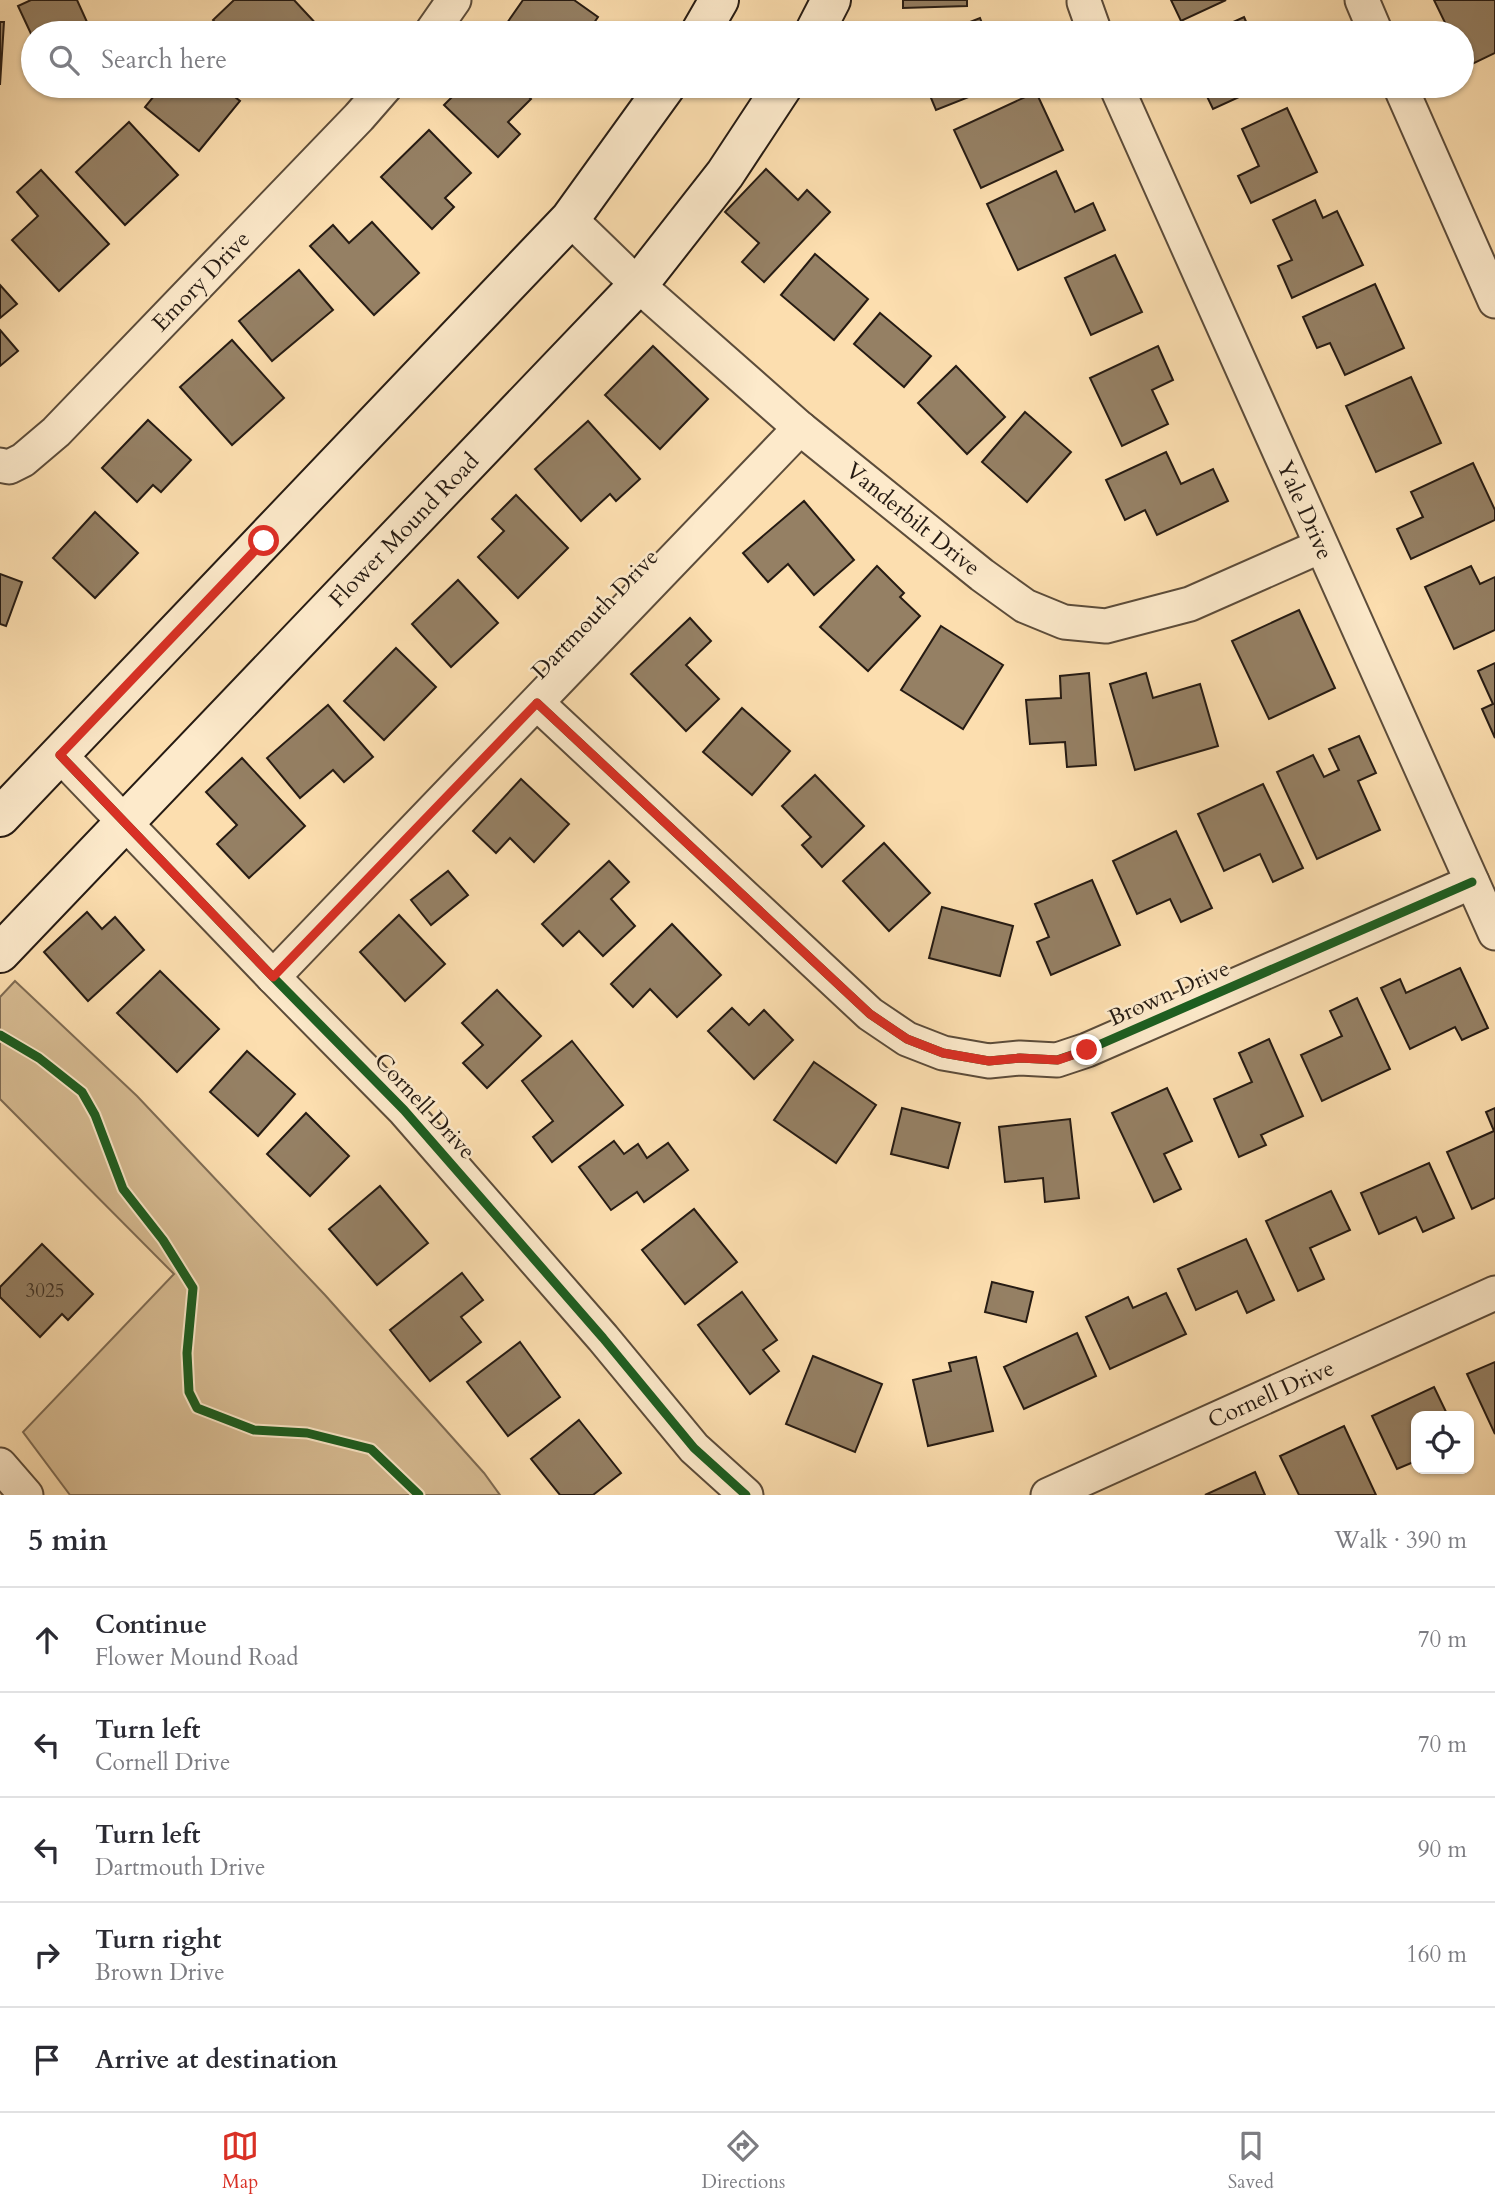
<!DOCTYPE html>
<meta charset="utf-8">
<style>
body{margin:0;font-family:Cardo,serif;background:#f2f2f3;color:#2b2b33}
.controls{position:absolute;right:21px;bottom:21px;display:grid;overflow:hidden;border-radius:14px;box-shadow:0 2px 5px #0004}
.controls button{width:63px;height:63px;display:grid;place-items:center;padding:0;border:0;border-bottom:2px solid #e1e1e2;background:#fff;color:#2b2b33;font:35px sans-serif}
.stop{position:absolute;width:21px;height:21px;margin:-16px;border:5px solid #d93025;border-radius:50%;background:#fff}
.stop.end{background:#d93025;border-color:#fff;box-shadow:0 2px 7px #0008}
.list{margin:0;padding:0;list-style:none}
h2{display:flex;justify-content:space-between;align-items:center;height:91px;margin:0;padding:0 28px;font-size:30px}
h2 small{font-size:23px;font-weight:400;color:#7c7c81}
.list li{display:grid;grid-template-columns:46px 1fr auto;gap:21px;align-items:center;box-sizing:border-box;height:105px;padding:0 28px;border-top:2px solid #e1e1e2}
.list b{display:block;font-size:26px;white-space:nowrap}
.list p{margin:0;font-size:23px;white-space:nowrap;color:#7c7c81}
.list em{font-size:23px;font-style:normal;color:#7c7c81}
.icon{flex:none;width:38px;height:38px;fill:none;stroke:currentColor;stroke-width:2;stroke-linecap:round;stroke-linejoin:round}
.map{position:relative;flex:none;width:1495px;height:1495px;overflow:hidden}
.search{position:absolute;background:#fff;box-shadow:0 2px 5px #0004;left:21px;right:21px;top:21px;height:77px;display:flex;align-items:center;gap:18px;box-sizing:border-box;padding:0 24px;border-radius:38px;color:#7c7c81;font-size:26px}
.sheet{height:616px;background:#fff}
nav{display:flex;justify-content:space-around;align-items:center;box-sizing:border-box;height:98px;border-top:2px solid #e1e1e2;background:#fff;font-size:19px;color:#7c7c81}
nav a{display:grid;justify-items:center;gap:4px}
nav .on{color:#d93025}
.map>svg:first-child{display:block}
</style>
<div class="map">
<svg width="1495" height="1495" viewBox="0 0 1495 1495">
<rect width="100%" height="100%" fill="#fcdeaf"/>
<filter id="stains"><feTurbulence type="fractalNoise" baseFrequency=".00286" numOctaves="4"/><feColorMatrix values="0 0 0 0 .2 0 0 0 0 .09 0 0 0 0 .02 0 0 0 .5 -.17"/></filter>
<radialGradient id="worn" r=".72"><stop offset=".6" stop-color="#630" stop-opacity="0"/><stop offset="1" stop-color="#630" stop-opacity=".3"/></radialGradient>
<path fill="#d8bd94" stroke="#7f6c54" stroke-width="2" d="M15 981 137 1096 325 1295 484 1473 500 1495H70L23 1432 174 1274 0 1099V997Z"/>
<g fill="#958064" stroke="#261b13" stroke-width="2">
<path d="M31 0H77L92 33H33V38L18 6Z"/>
<path d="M234 0H294L320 28 315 33H225L213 20Z"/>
<path d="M523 0H574L598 17 587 33H500Z"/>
<path d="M903 0H967V6L903 8Z"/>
<path d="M1171 0H1226L1181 21Z"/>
<path d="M1434 0H1495V53L1466 67 1462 58V33H1450Z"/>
<path d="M1244 17 1251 33H1209Z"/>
<path d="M980 18 986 33H942Z"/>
<path d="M0 22H4L0 85Z"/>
<path d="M162 86H221L240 101 199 151 145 107Z"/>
<path d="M463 86H518L531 99 508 122 520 134 498 157 444 105Z"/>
<path d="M926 86H988L989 89 936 110Z"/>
<path d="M1202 86H1263L1213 109Z"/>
<path d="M1036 92 1063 150 981 188 954 130Z"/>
<path d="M1287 108 1317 172 1251 203 1238 176 1259 166 1242 129Z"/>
<path d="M129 122 178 175 125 225 76 172Z"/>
<path d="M429 130 471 173 445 198 454 207 432 229 381 177Z"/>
<path d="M766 169 798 200 807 190 830 212 764 282 742 262 759 243 725 212Z"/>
<path d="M41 170 109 244 59 291 12 240 38 216 17 192Z"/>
<path d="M1056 171 1075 212 1093 203 1105 230 1018 270 987 204Z"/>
<path d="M1315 200 1323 218 1337 211 1363 265 1292 298 1278 266 1292 260 1273 220Z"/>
<path d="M372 222 419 273 374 315 310 246 333 225 349 243Z"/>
<path d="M815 254 868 299 834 340 781 295Z"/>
<path d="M1115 255 1142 312 1091 335 1065 278Z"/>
<path d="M299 270 333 310 272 361 239 321Z"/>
<path d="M1375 284 1404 348 1345 375 1330 343 1317 348 1303 317Z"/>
<path d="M0 285 17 304 0 318Z"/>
<path d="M880 313 931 356 904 387 854 344Z"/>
<path d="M0 330 18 351 0 366Z"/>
<path d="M232 340 284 398 232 445 180 387Z"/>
<path d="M653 346 708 399 660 449 605 395Z"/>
<path d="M1158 346 1173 380 1152 390 1168 424 1122 446 1090 378Z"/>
<path d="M956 366 1005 417 967 454 918 403Z"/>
<path d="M1411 377 1441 443 1376 472 1346 406Z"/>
<path d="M1025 412 1071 452 1027 502 982 462Z"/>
<path d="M148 420 191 460 161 492 153 485 137 502 102 468Z"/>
<path d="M588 421 640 479 616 501 610 494 581 521 535 469Z"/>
<path d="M1166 452 1181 484 1213 469 1228 501 1157 535 1145 510 1125 520 1106 480Z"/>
<path d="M1473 463 1495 510V520L1411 559 1397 529 1423 517 1411 492Z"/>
<path d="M516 495 568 548 518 598 478 557 504 531 492 519Z"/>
<path d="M804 501 854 560 814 595 788 564 768 582 743 553Z"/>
<path d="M95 512 138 553 95 598 53 558Z"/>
<path d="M877 566 904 593 900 597 920 616 868 671 820 627Z"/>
<path d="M1471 566 1480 584 1495 577V630L1454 649 1425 587Z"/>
<path d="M0 574 22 582 6 626 0 624Z"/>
<path d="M458 580 498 623 451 667 412 624Z"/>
<path d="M1299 610 1335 688 1269 719 1232 641Z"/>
<path d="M690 618 711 641 686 665 719 699 686 731 631 674Z"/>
<path d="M941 626 1003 665 963 729 901 690Z"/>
<path d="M396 648 436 687 384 740 344 701Z"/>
<path d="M1495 663V738L1482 709 1493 704 1478 671Z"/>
<path d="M1089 673 1096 765 1067 767 1065 742 1030 744 1026 700 1061 698 1060 676Z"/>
<path d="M1146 673 1153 698 1200 684 1218 746 1135 770 1110 684Z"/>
<path d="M328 705 373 757 344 782 333 770 300 798 267 758Z"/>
<path d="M742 708 790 751 752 795 703 752Z"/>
<path d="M1359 736 1376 773 1358 781 1380 830 1317 859 1277 772 1313 755 1324 777 1339 770 1329 749Z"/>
<path d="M242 758 305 826 249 878 217 844 237 825 206 792Z"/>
<path d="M815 775 864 826 822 867 802 845 811 837 782 806Z"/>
<path d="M521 779 569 824 534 862 510 838 496 853 473 831Z"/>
<path d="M1263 784 1303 868 1273 882 1260 854 1224 871 1198 814Z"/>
<path d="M1176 831 1212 908 1181 922 1170 899 1137 914 1113 861Z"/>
<path d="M884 843 930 893 889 931 843 881Z"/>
<path d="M609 861 629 882 611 899 635 926 603 956 579 931 563 946 542 924Z"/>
<path d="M448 871 468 895 431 925 411 900Z"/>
<path d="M1092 880 1120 945 1051 975 1037 942 1049 937 1035 904Z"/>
<path d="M942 907 1013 926 1000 976 929 958Z"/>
<path d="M87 912 102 929 115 917 144 950 88 1001 44 952Z"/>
<path d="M399 915 445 964 405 1001 360 952Z"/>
<path d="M672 924 721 975 677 1017 650 989 633 1007 611 984Z"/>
<path d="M1460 968 1488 1028 1462 1040 1455 1027 1410 1049 1381 988 1400 979 1406 993Z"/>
<path d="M160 971 219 1029 177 1072 117 1013Z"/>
<path d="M497 990 541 1036 487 1088 463 1063 483 1045 462 1023Z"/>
<path d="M1357 998 1390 1069 1322 1101 1301 1055 1342 1036 1330 1011Z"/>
<path d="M732 1008 749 1025 764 1010 793 1040 754 1079 708 1031Z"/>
<path d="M1269 1039 1303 1116 1261 1135 1266 1145 1239 1157 1214 1099 1252 1082 1239 1053Z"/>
<path d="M572 1041 623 1105 552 1162 533 1137 553 1121 522 1081Z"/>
<path d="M247 1051 295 1094 258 1136 210 1092Z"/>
<path d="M814 1062 876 1105 836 1163 774 1120Z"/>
<path d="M1167 1088 1192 1141 1164 1154 1181 1189 1154 1202 1112 1113Z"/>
<path d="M902 1108 960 1123 948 1168 891 1154Z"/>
<path d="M1495 1108V1198L1472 1209 1447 1152 1494 1131 1486 1112Z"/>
<path d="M306 1113 349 1156 310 1196 267 1154Z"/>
<path d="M1070 1119 1079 1198 1045 1202 1043 1178 1005 1182 999 1127Z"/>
<path d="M614 1141 624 1154 638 1144 647 1158 668 1143 688 1170 644 1202 637 1192 611 1210 579 1167Z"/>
<path d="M1429 1163 1454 1218 1423 1232 1416 1217 1379 1234 1361 1193Z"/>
<path d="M380 1186 428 1243 377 1285 329 1229Z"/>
<path d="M1331 1191 1350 1230 1310 1248 1324 1279 1298 1291 1266 1221Z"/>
<path d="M694 1209 737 1262 685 1304 642 1250Z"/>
<path d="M1246 1239 1274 1300 1247 1313 1237 1291 1196 1310 1178 1269Z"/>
<path d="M42 1244 93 1294 68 1320 62 1314 40 1337 0 1297V1287Z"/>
<path d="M462 1273 483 1300 461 1317 481 1342 430 1381 390 1330Z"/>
<path d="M992 1282 1033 1292 1026 1322 985 1312Z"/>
<path d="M742 1292 777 1340 763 1350 779 1371 750 1394 698 1325Z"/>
<path d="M1166 1293 1186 1334 1110 1369 1086 1317 1128 1297 1133 1308Z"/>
<path d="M1077 1333 1096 1376 1024 1409 1004 1367Z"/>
<path d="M520 1342 560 1397 508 1436 467 1382Z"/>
<path d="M813 1356 882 1384 855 1452 786 1424Z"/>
<path d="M976 1357 993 1431 928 1446 913 1380 951 1371 949 1363Z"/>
<path d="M1495 1362V1434L1467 1374Z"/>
<path d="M1434 1387 1448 1416H1416V1461L1397 1469 1372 1416Z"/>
<path d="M579 1420 621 1473 593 1495H560L531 1459Z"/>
<path d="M1344 1426 1376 1495H1299L1280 1456Z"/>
<path d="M1255 1472 1265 1495H1205Z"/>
</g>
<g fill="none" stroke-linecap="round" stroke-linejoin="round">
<defs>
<g id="minor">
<path d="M1362 0 1376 33"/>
<path d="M1084 2 1095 33"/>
<path d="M431 33 454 0"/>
<path d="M1116 86 1495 933"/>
<path d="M1400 86 1495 301"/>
<path d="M570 219 638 285 800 428 982 575 1025 606 1064 622 1106 626 1190 604 1321 546"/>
<path d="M0 465 9 467 23 460 56 432 359 117 386 86"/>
<path d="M537 703 870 1014 907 1039 943 1053 989 1061 1020 1058 1057 1060 1087 1050 1472 882"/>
<path d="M60 755 273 977 404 1110 603 1338 694 1448 746 1495"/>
<path d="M273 977 800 428"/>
<path d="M0 1465 26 1495"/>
<path d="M1048 1495 1495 1293"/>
</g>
<g id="secondary">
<path d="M700 33 719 0"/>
<path d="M814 33 831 0"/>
<path d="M0 817 570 219 666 86"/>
<path d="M0 953 638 285 725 174 783 86"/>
</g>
</defs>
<use href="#minor" stroke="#5c4c3a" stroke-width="37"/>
<use href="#secondary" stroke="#261b13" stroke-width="42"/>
<use href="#minor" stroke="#fdeacb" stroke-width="33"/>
<use href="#secondary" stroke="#fdeacb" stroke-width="38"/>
<defs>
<g id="cycleway">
<path d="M537 703 870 1014 907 1039 943 1053 989 1061 1020 1058 1057 1060 1087 1050 1472 882"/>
<path d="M60 755 273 977 404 1110 603 1338 694 1448 746 1495"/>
<path d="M0 1035 39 1058 82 1092 95 1115 123 1189 163 1240 193 1288 187 1353 189 1392 197 1408 254 1430 307 1433 371 1449 419 1495"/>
</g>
</defs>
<use href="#cycleway" stroke="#fdeacb" stroke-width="13"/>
<use href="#cycleway" stroke="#1b5e20" stroke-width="9"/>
</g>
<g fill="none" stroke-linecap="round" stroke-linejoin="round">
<path stroke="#d93025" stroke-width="9" d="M264 541 60 755 273 977 537 703 870 1014 907 1039 943 1053 989 1061 1020 1058 1058 1060 1087 1050"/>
</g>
<g text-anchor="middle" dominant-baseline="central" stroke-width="5" stroke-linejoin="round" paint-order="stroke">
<g font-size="19" fill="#423427">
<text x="45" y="1291">3025</text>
</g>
<g font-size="23" fill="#261b13" stroke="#fdeacb">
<text transform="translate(201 281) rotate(-46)">Emory Drive</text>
<text transform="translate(1305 510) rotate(66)">Yale Drive</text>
<text transform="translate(913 519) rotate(39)">Vanderbilt Drive</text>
<text transform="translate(404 530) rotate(-46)">Flower Mound Road</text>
<text transform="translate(595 614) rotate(-46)">Dartmouth Drive</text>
<text transform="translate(1169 993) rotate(-24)">Brown Drive</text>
<text transform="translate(425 1106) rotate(47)">Cornell Drive</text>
<text transform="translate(1271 1394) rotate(-24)">Cornell Drive</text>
</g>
</g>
<rect width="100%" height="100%" filter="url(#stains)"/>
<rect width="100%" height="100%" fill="url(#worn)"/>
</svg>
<div class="controls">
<button><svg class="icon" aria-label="locate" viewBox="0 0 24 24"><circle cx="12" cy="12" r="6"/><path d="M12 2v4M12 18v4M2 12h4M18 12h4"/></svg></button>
</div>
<div class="stop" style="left:264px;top:541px"></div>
<div class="stop end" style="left:1087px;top:1050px"></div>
<div class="search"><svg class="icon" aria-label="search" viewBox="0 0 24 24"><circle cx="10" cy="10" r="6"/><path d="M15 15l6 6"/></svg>Search here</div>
</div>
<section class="sheet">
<h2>5 min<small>Walk · 390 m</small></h2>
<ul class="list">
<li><svg class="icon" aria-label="ahead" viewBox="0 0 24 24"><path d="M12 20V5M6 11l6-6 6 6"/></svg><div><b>Continue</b><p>Flower Mound Road</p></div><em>70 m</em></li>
<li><svg class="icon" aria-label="left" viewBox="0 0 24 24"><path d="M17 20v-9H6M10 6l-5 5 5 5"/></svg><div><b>Turn left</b><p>Cornell Drive</p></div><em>70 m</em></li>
<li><svg class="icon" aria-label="left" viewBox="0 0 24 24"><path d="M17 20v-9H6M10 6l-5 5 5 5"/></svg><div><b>Turn left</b><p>Dartmouth Drive</p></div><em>90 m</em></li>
<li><svg class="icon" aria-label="right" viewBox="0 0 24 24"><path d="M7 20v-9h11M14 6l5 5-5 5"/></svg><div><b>Turn right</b><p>Brown Drive</p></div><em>160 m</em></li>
<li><svg class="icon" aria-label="arrive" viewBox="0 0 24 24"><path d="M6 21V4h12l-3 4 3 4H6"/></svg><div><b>Arrive at destination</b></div></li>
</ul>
</section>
<nav>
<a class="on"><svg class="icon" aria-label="map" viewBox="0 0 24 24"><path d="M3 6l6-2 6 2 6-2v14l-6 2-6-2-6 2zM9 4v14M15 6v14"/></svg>Map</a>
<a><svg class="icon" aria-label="directions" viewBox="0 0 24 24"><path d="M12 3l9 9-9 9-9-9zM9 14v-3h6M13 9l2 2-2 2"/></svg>Directions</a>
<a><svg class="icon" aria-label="saved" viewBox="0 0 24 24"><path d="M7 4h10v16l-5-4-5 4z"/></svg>Saved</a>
</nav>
